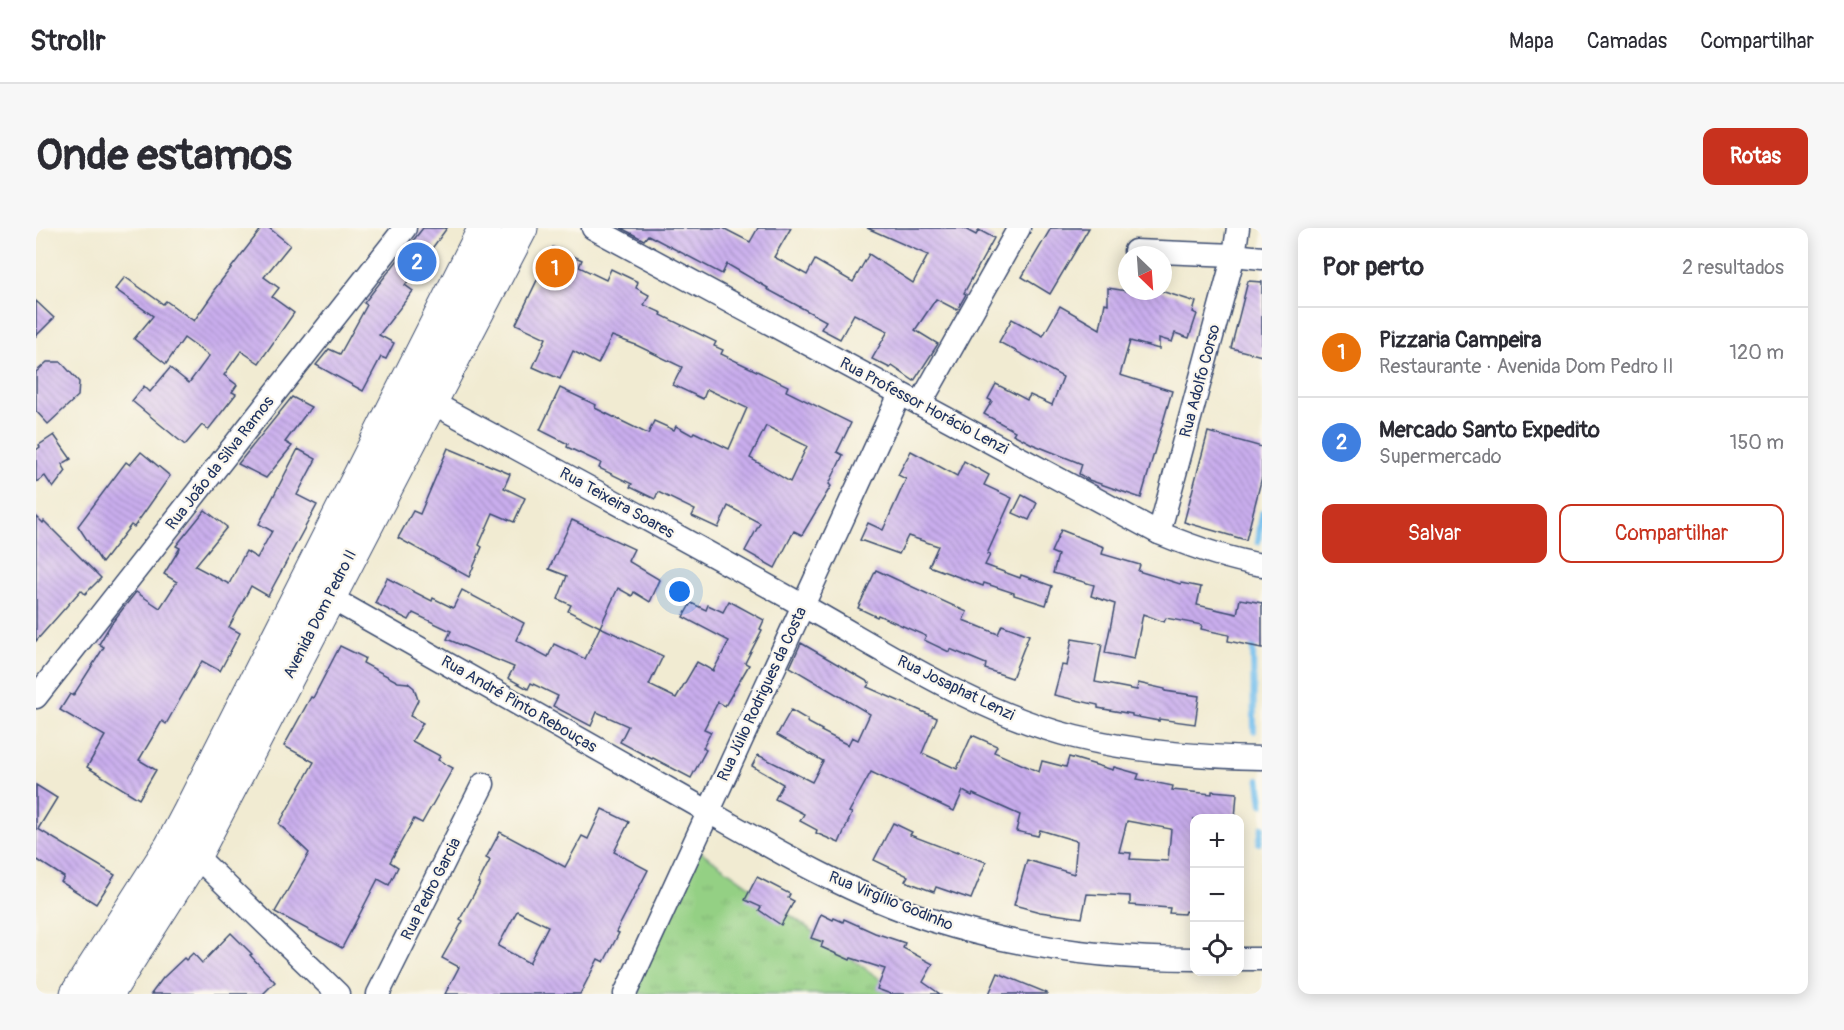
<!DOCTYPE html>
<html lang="pt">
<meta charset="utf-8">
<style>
body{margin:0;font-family:Pangolin,sans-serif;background:#f7f7f7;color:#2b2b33}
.controls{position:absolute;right:18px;bottom:18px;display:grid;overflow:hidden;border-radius:12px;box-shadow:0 3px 15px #0003}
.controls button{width:54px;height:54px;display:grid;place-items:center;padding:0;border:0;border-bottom:2px solid #e1e1e2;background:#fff;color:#2b2b33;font:30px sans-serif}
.compass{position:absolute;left:1082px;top:18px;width:54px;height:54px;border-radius:50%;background:#fff;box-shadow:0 3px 15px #0003;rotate:155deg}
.you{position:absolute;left:644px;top:364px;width:21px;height:21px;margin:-15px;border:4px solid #fff;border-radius:50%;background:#1a73e8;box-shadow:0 0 0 9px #1a73e833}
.badge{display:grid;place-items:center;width:39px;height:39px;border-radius:50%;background:#c8321e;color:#fff;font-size:20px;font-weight:700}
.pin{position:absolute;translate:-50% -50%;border:3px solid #fff;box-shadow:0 2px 6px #0006}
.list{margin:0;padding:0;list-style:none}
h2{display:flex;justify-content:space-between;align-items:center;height:78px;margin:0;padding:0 24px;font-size:26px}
h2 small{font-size:20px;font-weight:400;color:#7c7c81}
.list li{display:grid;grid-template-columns:39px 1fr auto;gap:18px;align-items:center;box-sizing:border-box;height:90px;padding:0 24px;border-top:2px solid #e1e1e2}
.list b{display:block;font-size:22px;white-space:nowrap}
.list p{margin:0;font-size:20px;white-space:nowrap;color:#7c7c81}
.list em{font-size:20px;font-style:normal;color:#7c7c81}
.actions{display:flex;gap:12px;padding:18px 24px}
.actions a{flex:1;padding:14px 0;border:2px solid #c8321e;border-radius:12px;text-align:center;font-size:21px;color:#c8321e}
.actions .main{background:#c8321e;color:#fff}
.icon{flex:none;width:33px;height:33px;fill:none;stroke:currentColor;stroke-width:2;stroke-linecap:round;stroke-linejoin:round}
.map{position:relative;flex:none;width:1226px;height:766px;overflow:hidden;border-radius:12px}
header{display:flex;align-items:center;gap:36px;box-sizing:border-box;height:84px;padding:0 30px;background:#fff;border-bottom:2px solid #e1e1e2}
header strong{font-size:28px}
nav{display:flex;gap:33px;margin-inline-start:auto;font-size:21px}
.intro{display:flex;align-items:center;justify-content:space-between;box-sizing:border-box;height:144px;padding:0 36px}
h1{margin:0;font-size:42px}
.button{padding:15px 27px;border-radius:12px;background:#c8321e;color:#fff;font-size:21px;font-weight:700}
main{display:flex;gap:36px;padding:0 36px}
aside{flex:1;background:#fff;border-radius:12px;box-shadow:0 3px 15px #0003}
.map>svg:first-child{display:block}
</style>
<header>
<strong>Strollr</strong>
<nav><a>Mapa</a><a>Camadas</a><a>Compartilhar</a></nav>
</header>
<div class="intro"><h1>Onde estamos</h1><a class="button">Rotas</a></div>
<main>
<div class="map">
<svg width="1226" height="766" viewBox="0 0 1226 766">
<defs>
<pattern id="grass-tufts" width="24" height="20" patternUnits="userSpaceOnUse" patternTransform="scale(1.5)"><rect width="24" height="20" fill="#94d084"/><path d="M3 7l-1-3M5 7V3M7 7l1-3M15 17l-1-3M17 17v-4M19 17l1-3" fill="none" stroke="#7fb374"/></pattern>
<pattern id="building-back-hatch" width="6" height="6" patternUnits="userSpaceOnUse" patternTransform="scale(1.5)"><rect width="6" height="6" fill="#caaeee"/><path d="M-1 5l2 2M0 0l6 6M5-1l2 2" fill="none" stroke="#a38ec4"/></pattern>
</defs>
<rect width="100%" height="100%" fill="#fbf7ec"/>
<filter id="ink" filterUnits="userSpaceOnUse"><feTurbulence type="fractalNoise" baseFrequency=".0167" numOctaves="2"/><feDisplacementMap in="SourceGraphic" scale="12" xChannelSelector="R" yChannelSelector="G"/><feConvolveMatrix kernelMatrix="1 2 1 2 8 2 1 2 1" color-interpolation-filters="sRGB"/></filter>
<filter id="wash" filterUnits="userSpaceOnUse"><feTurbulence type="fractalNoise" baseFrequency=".008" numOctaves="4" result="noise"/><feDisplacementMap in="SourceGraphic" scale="24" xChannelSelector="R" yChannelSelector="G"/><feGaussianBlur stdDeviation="1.35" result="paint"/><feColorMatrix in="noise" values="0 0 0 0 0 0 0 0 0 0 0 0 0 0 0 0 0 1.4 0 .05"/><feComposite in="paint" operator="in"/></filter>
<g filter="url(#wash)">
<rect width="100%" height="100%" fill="#f1ebd2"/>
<path fill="url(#grass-tufts)" stroke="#588071" stroke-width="1.5" d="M657 618 865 766H597Z"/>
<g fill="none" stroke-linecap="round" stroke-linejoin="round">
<g stroke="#75bfee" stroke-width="6">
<path d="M1222 314 1226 285"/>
<path d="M1217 412 1218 503"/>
<path d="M1223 552 1226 576"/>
<path d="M1223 615 1226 599"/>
</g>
</g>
<g id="blocks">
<g fill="url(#building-back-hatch)" fill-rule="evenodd">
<path d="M226 0H233L254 17 228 49 243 60 236 69 258 85 223 135 205 123 188 147 201 157 196 164 200 166 172 202 166 197 149 217 96 173 108 158 114 164 134 140 153 155 173 128 148 110 130 136 98 111 117 88 79 61 89 49 127 76 130 73 158 93 179 63 178 62Z"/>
<path d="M387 0H411L369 57 377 63 343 107 358 115 350 131 345 129 327 163 280 137 293 121 304 126 331 77 328 75Z"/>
<path d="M585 0H687L714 14 722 0H755L738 29 771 47 779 32 817 54 833 26 877 55 892 27 831 0H927L940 7 943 2 958 10 928 65 930 66 921 82 900 71 879 102 902 116 878 153 856 138 854 140 836 131 852 103 818 86 804 111 785 101 790 93 731 61 732 60 691 36 686 46 612 7 608 12Z"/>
<path d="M1015 0H1053L1014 66 986 49Z"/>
<path d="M517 19 546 32 543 39 570 52 575 41 602 54 600 60 613 67 608 77 626 85 625 87 680 114 678 118 687 122 685 126 752 158 750 163 815 195 801 224 807 227 793 256 795 258 766 307 758 303 739 340 709 323 724 295 692 278 682 300 656 288 659 282 622 264 619 271 594 259 596 256 563 240 565 235 531 219 532 216 504 202 524 160 560 177 559 180 612 206 618 193 638 202 640 198 656 207 658 204 693 221 711 180 671 161 667 171 637 157 646 139 600 117 576 108 562 136 537 123 524 151 497 139 510 110 480 96ZM730 198 771 218 754 254 714 230Z"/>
<path d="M1212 53 1226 54V128L1195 120Z"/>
<path d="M1072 60 1091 63H1125L1160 74 1157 84 1161 86 1153 110 1139 105 1136 114 1123 110V121L1094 113 1084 147 1136 163 1105 270 1053 252 1043 246 1046 236 996 216 977 206 979 203 948 186 956 173 952 171 960 156 991 172 994 167 1016 177 1027 149 963 114 976 91 1007 108 1024 78 1064 101 1069 75 1072 76Z"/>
<path d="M0 73 18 90 0 108Z"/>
<path d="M11 134H25L43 154 42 168 12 196 0 183V144Z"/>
<path d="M256 169 275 179 249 214 256 218 230 250 202 236Z"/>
<path d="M1172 204 1226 219V249L1210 312 1148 294Z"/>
<path d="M18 207 35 231 26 236 30 243 17 260 9 248 0 254V222L4 219 3 217Z"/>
<path d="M412 220 474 246 468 260 489 270 478 294 457 285 443 317 446 319 433 349 362 310 377 283 384 286Z"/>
<path d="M262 221 280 231 261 267 281 277 232 368 215 358 193 399 204 405 184 443 166 433 130 496 126 493 103 532 120 542 103 571 51 539 69 508 24 482 34 466 37 468 68 419 63 416 75 396 100 364 124 380 141 354 128 346 144 320 140 318 169 282 191 299 159 338 193 356 210 323 221 330 236 303 223 296Z"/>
<path d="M875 223 921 248 928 233 953 247 948 257 976 270 951 326 954 327 949 337 984 350 985 347 1016 358 1010 377 978 367V365L948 355 947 358 893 338 902 318 872 308 863 326 824 312 832 295 847 302 870 251 862 247Z"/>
<path d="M105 224 134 248 98 299 95 297 66 335 42 298 90 234 94 237Z"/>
<path d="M986 267 1001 275 993 292 977 285Z"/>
<path d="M0 288 7 295 8 293 65 350 49 366 45 362 0 413Z"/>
<path d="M536 292 598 321 592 333 624 352 614 374 598 364 596 368 582 360 564 399 532 383 535 377 522 371 531 348 513 341Z"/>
<path d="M1025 302 1068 319 1066 326 1104 337 1102 343 1144 356 1145 355 1165 359 1161 377 1201 386 1204 371 1226 375V420L1192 413 1193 407 1165 401 1166 397 1130 390 1128 394 1107 386 1098 431 1069 425 1079 376 1055 368 1058 357 1017 345 1022 327 1015 324Z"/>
<path d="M840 342 931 384 927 392 962 406 966 397 993 407 976 450 949 441 950 436 914 421 913 424 888 412 890 408 842 387 841 389 822 380Z"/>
<path d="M351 350 396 373 397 370 417 380 426 362 488 395 480 412 512 429 518 416 549 431 564 399 627 428 613 457 640 470 661 434 677 443 693 413 647 389 655 375 670 382 672 377 687 384 693 373 728 392 724 401 726 402 709 435 713 437 689 478 682 474 668 501 675 504 667 520 670 522 655 550 617 530 616 531 584 514 592 498 561 484 555 498 517 478 522 468 495 455 492 461 472 450 478 439 411 411 415 403 377 385 373 392 339 375Z"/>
<path d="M1036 411 1066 416 1059 454 1101 462 1102 455 1129 461V463L1163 468 1159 496 1123 491V493L1096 488V486L1062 480V477L1018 467 1026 437 1031 438Z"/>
<path d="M765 415 834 455 831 459 901 490 886 525 921 541 936 507 961 518 958 524 1003 544 1006 533 1030 539 1033 529 1077 542 1078 539 1103 546 1101 551 1137 558 1136 562 1176 566V563L1201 565 1199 591H1158V649L1154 684 1149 683 1148 686 1133 685 1134 680 1094 677V668L1051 666 1046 690 1004 684 978 677 991 632 1038 646 1041 613 1004 602 1002 608 980 603 984 587 937 566 936 568 927 563 918 583 835 544 813 584 816 585 803 615 780 605 781 602 764 593 768 586 739 571 747 556 716 538 722 527 776 554 787 533 741 507 755 482 772 492 771 494 786 502 785 503 812 517 816 509 822 512 834 486 754 439ZM1091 593 1135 601 1132 633 1094 631 1095 625 1083 624Z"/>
<path d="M304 418 329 430 327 435 362 454 372 455 378 460 382 472 374 488 387 495 376 513 404 528 402 532 417 540 386 595 378 591 354 634 362 639 353 657 342 651 306 720 239 684 273 625 243 596 278 534 248 518 275 469 277 470Z"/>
<path d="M0 557 21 570 2 601 79 647 60 676 25 654 28 649 0 631Z"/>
<path d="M566 581 593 594 578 624 612 642 580 704 583 705 568 734 562 731 544 766H409L423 739 406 730 427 693 424 691 444 655H442L454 632 450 630 464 604 529 639 546 608 552 611ZM481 683 512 698 493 735 462 718Z"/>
<path d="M857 595 876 604 874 607 921 625V624L950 634 935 671 900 659 898 664 869 653 872 648 838 632Z"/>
<path d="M721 649 754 666 752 670 758 673 745 697 723 682 725 679 709 672Z"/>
<path d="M785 686 797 692 798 690 807 694 808 691 839 705 869 715 867 720 897 736 887 754 904 766H855L841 761 849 741 815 730 814 732 785 719 787 714 775 710Z"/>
<path d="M195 705 216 726 214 727 239 754 227 766H115L127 750 148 730 150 732 157 725 166 735Z"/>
<path d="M962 745 1011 765V766H953Z"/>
</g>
</g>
</g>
<g filter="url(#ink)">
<use href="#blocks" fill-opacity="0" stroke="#3b4b6f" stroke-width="1.5"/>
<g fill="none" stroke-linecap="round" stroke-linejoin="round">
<defs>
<g id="minor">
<path d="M557 0 1123 305C1157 319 1190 331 1226 337"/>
<path d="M1099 23 1198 27 1226 30"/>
<path d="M395 174C519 241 643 308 766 377 854 426 940 484 1039 509 1100 524 1164 529 1226 530"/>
<path d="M884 176 983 0"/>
<path d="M1123 305 1198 27 1202 0"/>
<path d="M293 369C410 434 526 501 643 567 721 611 809 665 895 692 981 719 1068 731 1158 731"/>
<path d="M0 469 369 0"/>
<path d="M159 627 302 766"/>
<path d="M1204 731H1226"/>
<path d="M342 766 447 556"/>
<path d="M589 766 864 166"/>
</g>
<g id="primary">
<path d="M41 766 135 619 153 585 449 0"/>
<path d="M71 766 159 627 485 0"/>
</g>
</defs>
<use href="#minor" stroke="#3b4b6f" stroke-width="25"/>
<use href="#primary" stroke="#3b4b6f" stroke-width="35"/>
<use href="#minor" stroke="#fff" stroke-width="22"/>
<use href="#primary" stroke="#fff" stroke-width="33"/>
</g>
</g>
<g text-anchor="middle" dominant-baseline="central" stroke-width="4.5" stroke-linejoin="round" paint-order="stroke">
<g font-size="16" fill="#1b2f5e" stroke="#fbf7ec">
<text transform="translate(1164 153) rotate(-75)">Rua Adolfo Corso</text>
<text transform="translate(888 178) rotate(28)">Rua Professor Horácio Lenzi</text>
<text transform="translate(184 235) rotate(-52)">Rua João da Silva Ramos</text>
<text transform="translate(581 275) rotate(29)">Rua Teixeira Soares</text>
<text transform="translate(284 386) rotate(-63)">Avenida Dom Pedro II</text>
<text transform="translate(920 460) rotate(26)">Rua Josaphat Lenzi</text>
<text transform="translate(726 466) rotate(-65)">Rua Júlio Rodrigues da Costa</text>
<text transform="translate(483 476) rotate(30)">Rua André Pinto Rebouças</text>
<text transform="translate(395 661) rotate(-63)">Rua Pedro Garcia</text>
<text transform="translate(855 673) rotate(22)">Rua Virgílio Godinho</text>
</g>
</g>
</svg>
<div class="controls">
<button>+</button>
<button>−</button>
<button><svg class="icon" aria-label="locate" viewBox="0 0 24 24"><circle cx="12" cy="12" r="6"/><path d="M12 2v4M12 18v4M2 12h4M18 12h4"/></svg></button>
</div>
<svg class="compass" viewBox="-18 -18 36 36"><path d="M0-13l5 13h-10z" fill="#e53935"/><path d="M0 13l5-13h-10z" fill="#7c7c81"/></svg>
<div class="you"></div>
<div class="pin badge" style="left:519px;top:40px;background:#e8710a">1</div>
<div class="pin badge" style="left:381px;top:34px;background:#3f7fe0">2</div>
</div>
<aside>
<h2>Por perto<small>2 resultados</small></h2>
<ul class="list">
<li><span class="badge" style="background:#e8710a">1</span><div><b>Pizzaria Campeira</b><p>Restaurante · Avenida Dom Pedro II</p></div><em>120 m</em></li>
<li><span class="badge" style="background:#3f7fe0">2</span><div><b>Mercado Santo Expedito</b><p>Supermercado</p></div><em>150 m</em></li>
</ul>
<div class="actions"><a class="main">Salvar</a><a>Compartilhar</a></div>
</aside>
</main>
